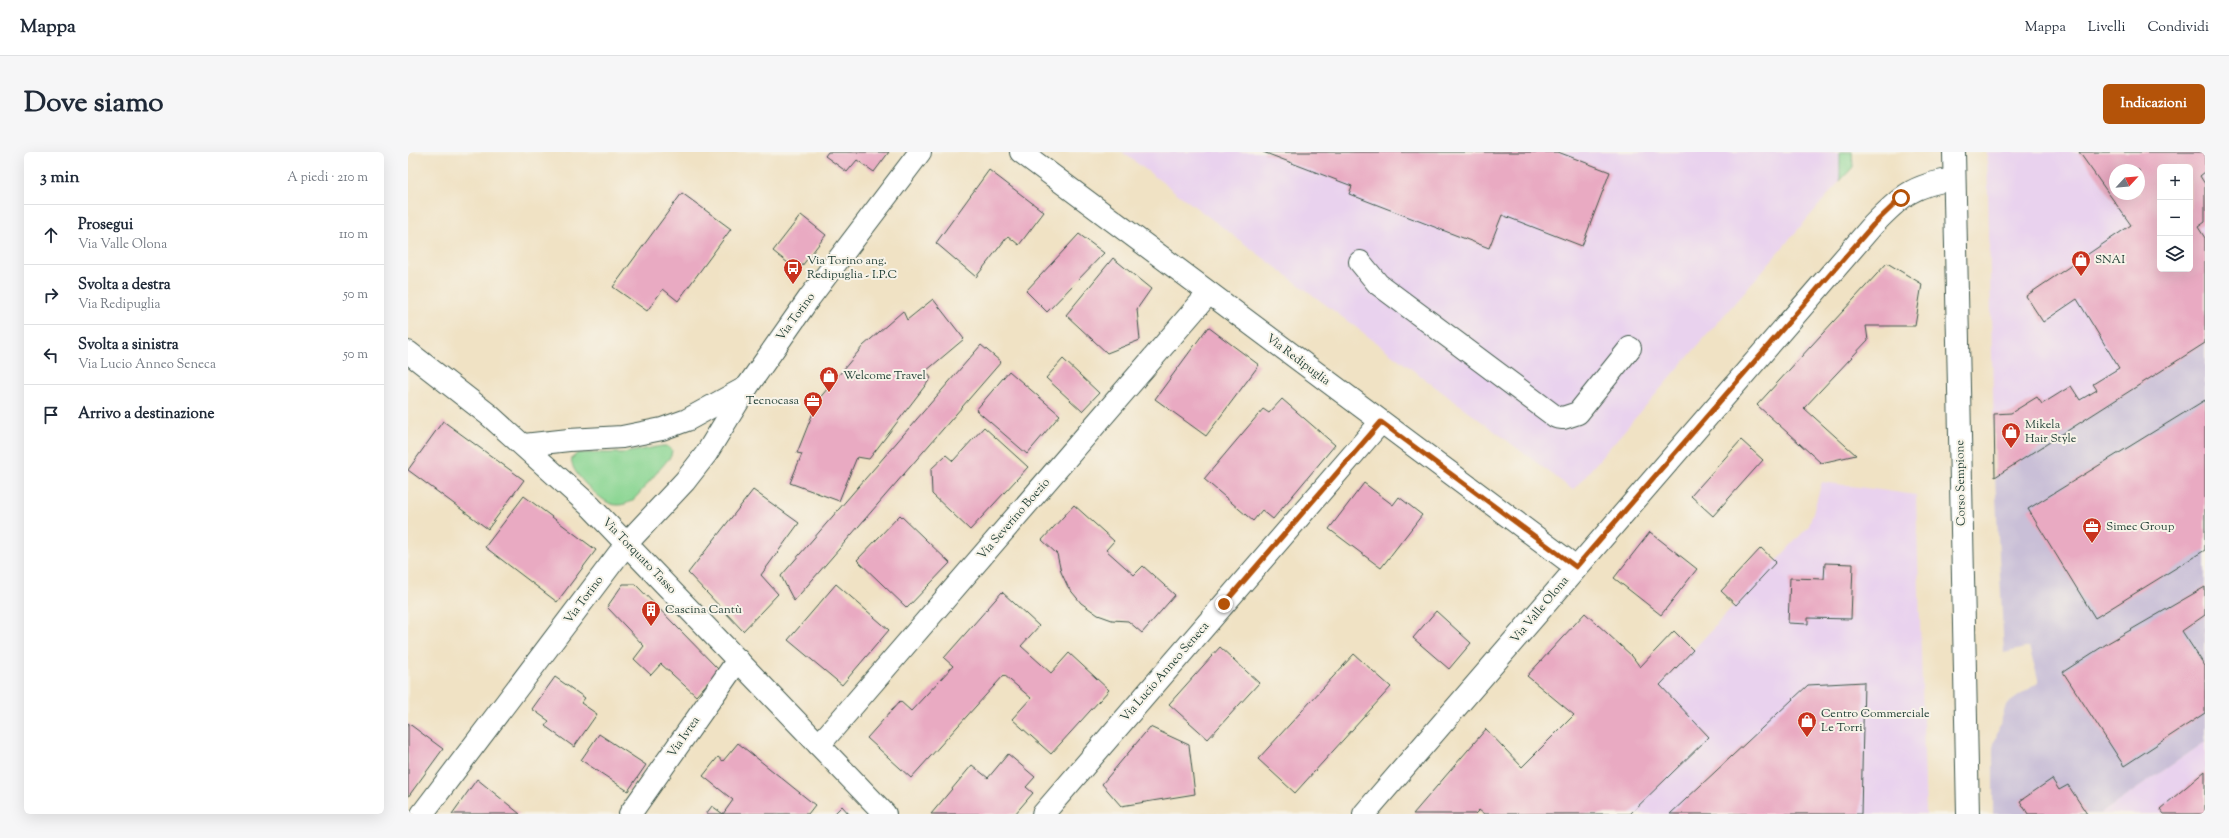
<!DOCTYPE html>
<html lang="it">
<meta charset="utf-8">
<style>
body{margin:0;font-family:"Sorts Mill Goudy",serif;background:#f6f6f7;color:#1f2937}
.controls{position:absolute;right:12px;top:12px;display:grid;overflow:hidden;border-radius:6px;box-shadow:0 4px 16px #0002}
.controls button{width:36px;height:36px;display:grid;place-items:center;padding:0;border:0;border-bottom:1px solid #e0e1e3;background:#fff;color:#1f2937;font:20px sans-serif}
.compass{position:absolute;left:1701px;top:12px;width:36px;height:36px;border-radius:50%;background:#fff;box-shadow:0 4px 16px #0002;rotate:64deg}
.stop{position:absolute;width:12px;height:12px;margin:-9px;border:3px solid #b45309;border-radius:50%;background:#fff}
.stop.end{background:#b45309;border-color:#fff;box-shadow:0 1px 4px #0008}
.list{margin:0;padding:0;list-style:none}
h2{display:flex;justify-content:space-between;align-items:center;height:52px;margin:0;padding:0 16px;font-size:17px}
h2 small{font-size:13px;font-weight:400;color:#747a83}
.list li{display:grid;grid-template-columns:26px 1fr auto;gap:12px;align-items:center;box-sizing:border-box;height:60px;padding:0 16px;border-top:1px solid #e0e1e3}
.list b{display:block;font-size:15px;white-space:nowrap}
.list p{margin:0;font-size:13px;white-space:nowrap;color:#747a83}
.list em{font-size:13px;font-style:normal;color:#747a83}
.icon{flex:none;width:22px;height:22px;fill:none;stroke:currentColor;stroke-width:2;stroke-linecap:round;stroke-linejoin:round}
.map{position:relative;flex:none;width:1797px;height:662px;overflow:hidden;border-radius:6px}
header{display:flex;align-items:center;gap:24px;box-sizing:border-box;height:56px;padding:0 20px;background:#fff;border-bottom:1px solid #e0e1e3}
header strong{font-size:19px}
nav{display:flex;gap:22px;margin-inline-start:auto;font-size:14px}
.intro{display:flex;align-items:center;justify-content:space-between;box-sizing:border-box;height:96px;padding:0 24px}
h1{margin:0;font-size:28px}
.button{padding:10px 18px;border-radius:6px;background:#b45309;color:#fff;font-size:14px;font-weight:700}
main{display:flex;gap:24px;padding:0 24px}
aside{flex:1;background:#fff;border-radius:6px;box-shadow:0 4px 16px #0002}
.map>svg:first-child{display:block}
</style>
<header>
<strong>Mappa</strong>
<nav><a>Mappa</a><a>Livelli</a><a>Condividi</a></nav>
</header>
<div class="intro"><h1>Dove siamo</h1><a class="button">Indicazioni</a></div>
<main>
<aside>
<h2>3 min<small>A piedi · 210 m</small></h2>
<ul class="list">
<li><svg class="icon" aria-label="ahead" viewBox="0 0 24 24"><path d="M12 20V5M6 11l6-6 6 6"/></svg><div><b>Prosegui</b><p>Via Valle Olona</p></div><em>110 m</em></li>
<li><svg class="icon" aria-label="right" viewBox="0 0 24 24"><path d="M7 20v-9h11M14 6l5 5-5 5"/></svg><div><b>Svolta a destra</b><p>Via Redipuglia</p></div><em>50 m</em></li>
<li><svg class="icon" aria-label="left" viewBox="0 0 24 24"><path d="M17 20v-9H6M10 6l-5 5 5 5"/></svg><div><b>Svolta a sinistra</b><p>Via Lucio Anneo Seneca</p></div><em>50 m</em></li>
<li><svg class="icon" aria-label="arrive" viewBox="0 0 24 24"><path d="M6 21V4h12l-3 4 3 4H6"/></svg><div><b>Arrivo a destinazione</b></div></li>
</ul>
</aside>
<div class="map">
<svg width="1797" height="662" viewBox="0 0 1797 662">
<rect width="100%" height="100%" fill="#f7f3e8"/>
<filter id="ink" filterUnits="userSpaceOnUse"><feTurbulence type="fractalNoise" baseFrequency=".025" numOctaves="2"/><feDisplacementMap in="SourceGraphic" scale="8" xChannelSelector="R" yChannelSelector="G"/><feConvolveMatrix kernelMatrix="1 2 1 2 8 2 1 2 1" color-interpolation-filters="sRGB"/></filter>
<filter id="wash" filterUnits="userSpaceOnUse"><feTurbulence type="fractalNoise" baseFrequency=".012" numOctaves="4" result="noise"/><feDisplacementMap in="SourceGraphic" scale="16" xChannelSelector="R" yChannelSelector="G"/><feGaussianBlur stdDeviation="0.9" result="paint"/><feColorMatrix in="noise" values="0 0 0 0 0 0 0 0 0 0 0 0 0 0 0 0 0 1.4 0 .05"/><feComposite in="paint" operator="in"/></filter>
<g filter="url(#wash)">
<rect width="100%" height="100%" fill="#f0e2c4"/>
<g fill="#e9d2ee" fill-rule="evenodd">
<path d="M714 0H1432V29L1165 338Z"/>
<path d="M1579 0H1797V191L1587 325ZM1752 15H1782V117H1752ZM1707 18H1731V42H1707Z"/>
<path d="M1414 330 1508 343 1518 662H1222L1252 533 1401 374Z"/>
<path d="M1797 590V662H1692Z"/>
</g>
<path fill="#c9bfd7" d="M1797 191V590L1692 662H1585V595L1598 553 1631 530 1621 495 1596 501 1587 325Z"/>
<g fill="#89d592" stroke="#548963">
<path d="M1432 0H1444L1445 15 1432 29Z"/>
<path d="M254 294H259L264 298 263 304 229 344C223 351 213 355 203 352 192 348 159 318 164 306L170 301H216Z"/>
</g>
<g id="blocks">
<g fill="#e9aac2" fill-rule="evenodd">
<path d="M420 0H481L466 20 449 8 439 20 417 4Z"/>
<path d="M855 0H1150L1202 20 1174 94 1094 63 1081 96 941 42 944 34Z"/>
<path d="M1671 0H1797V20L1792 24 1797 32V70L1790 75 1797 86V191L1587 325 1586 262 1603 261 1629 245 1634 252 1663 234 1672 248 1689 238 1685 232 1711 216 1669 147 1635 170 1618 144 1723 73ZM1752 15H1782V117H1752ZM1707 18H1731V42H1707Z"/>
<path d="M581 18 636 60 611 93 600 84 568 125 528 91Z"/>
<path d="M274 41 323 77 270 149 255 137 239 159 205 135Z"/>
<path d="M393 63 418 83 390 119 365 99Z"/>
<path d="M671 82 696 101 639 160 618 139Z"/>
<path d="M705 106 743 137 729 157 732 188 699 201 658 163Z"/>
<path d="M1479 111 1514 132 1507 174H1458L1460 188 1396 256 1448 303 1413 311 1349 253Z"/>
<path d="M525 147 556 187 518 219 523 226 461 307 449 305 431 349 382 331 394 302 389 301 410 248 455 194 495 159 499 168Z"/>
<path d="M800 175 851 213 798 284 747 247Z"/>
<path d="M573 193 593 210 386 449 373 424Z"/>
<path d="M655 207 691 241 674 259 638 226Z"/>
<path d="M601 219 652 263 619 302 568 258Z"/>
<path d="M874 247 927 293 865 367 854 358 845 369 796 327 855 257 861 261Z"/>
<path d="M1797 248V398L1687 466 1620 357Z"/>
<path d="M35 269 116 328 80 377 0 318Z"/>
<path d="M576 275 620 315 562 378 524 342 523 317 538 303 545 309Z"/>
<path d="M1333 288 1355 308 1305 364 1283 344Z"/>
<path d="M956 331 985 353 991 345 1014 363 973 416 921 377Z"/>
<path d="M345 338 391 371 353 423 370 442 335 479 280 421Z"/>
<path d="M116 344 188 398 149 450 77 395Z"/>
<path d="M666 353 706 389 698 398 726 423 735 414 767 443 734 481 720 469 704 468 690 463 673 451 660 435 653 420 649 402 634 388Z"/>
<path d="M492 363 542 411 499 456 449 408Z"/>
<path d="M1242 380 1289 417 1253 463 1206 426Z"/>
<path d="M1353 396 1368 410 1328 453 1313 439Z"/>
<path d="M1417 411 1445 412 1443 467 1400 466V472L1380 471 1382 426 1416 427Z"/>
<path d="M215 432H227L311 518 288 544 253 512 243 523 226 507 236 494 199 455Z"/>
<path d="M428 432 481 478 434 533 380 488Z"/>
<path d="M1797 435V463L1774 479 1797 514V561L1716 614 1655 520 1700 491Z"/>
<path d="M594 440 631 474 613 494 643 521 661 501 701 538 643 602 604 567 623 546 596 523 503 626 459 586 492 549 503 559 545 514 536 506Z"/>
<path d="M1028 459 1063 491 1041 517 1005 486Z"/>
<path d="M1177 461 1224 504 1232 515 1266 479 1285 498 1252 533 1301 585 1222 662H1076L1071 658 1067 662H1005L1078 577 1114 615 1166 563 1119 524Z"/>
<path d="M812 495 851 531 800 587 761 552Z"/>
<path d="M946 502 983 535 887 641 850 607Z"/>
<path d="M147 525 177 546 173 551 189 562 166 595 137 574 141 569 124 557Z"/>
<path d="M1456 530 1453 662H1262L1400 533Z"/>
<path d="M0 571 35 597 0 645Z"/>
<path d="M742 575 781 593 787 642 713 654 694 632Z"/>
<path d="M191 582 238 613 220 639 173 608Z"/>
<path d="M330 591 407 653 400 662H298L304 654 315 662 325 648 295 624 310 605 315 609Z"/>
<path d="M600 602 627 625 618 635 625 641 607 662H523L564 613 580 626Z"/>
<path d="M1797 619V662H1756L1752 657Z"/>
<path d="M69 627 112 662H44Z"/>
<path d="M1644 627 1651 638 1660 633 1679 662H1620L1612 649Z"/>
<path d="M434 654 441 662H426Z"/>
</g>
</g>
</g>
<g filter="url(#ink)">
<use href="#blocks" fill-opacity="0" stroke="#3e564a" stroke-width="1"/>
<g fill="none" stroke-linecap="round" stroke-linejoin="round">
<defs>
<g id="minor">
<path d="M613 0 1168 415"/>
<path d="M952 110 970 132 1148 265 1155 266 1170 261 1222 196"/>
<path d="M0 200 81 263 183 355 477 662"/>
<path d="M116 293 161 288 214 285 254 277 279 268 339 235"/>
<path d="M411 593 801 141"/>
<path d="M14 662 219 391 277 329 298 302 339 235 402 145 512 0"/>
<path d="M222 662 330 508"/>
<path d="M635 662 973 270"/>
<path d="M956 662 1465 73C1493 44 1505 33 1546 27"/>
</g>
<path id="major" d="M1546 0 1560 662"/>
</defs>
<use href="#minor" stroke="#3e564a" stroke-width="24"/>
<use href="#major" stroke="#3e564a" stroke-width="24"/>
<use href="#minor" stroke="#fff" stroke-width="22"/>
<use href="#major" stroke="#fff" stroke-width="22"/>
</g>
</g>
<g fill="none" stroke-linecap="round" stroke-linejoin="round" filter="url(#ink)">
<path stroke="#b45309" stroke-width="5" d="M816 452 973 270 1168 415 1465 73 1493 46"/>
</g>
<defs>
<symbol id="shop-pin" viewBox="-11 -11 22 30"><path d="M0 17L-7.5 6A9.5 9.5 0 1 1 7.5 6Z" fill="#c8321e" stroke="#f7f3e8"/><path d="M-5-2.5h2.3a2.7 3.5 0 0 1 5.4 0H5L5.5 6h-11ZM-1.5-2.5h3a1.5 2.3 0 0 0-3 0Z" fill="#fff"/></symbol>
<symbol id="bus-pin" viewBox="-11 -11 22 30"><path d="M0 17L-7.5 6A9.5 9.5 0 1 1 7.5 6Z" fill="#c8321e" stroke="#f7f3e8"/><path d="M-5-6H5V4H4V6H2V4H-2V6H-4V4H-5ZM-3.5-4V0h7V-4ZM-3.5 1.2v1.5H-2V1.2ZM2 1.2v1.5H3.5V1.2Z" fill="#fff"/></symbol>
<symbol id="office-pin" viewBox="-11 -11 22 30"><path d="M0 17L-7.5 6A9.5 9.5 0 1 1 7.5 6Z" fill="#c8321e" stroke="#f7f3e8"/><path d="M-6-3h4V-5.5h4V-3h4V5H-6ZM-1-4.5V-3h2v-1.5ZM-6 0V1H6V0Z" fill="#fff"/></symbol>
<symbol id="building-pin" viewBox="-11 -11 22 30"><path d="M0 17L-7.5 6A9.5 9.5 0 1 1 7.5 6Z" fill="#c8321e" stroke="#f7f3e8"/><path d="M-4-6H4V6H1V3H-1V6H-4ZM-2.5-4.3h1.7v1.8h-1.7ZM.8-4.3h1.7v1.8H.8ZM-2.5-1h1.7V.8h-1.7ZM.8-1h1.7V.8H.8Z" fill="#fff"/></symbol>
</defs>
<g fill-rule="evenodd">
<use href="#shop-pin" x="1662" y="97" width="22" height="30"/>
<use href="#bus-pin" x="374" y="105" width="22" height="30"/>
<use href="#shop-pin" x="410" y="213" width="22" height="30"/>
<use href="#office-pin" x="394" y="238" width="22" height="30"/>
<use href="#shop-pin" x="1592" y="269" width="22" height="30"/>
<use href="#office-pin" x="1673" y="364" width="22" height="30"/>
<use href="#building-pin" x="232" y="447" width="22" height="30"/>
<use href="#shop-pin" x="1388" y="558" width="22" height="30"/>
</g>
<g text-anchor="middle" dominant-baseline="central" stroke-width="4" stroke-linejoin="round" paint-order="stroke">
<g font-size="12" fill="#1f3d34" stroke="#f7f3e8" text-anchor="start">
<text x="1687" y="108">SNAI</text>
<text x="399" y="109">Via Torino ang.<tspan x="399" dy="14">Redipuglia - I.P.C</tspan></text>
<text x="435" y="224">Welcome Travel</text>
<text x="391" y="249" text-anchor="end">Tecnocasa</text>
<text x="1617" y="273">Mikela<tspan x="1617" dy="14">Hair Style</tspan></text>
<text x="1698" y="375">Simec Group</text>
<text x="257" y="458">Cascina Cantù</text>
<text x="1413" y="562">Centro Commerciale<tspan x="1413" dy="14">Le Torri</tspan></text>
</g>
<g font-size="12" fill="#1f3d34" stroke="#f7f3e8">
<text transform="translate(388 165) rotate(-54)">Via Torino</text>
<text transform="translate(890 208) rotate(37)">Via Redipuglia</text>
<text transform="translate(1553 331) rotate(-91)">Corso Sempione</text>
<text transform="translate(606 367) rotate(-49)">Via Severino Boezio</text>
<text transform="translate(231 404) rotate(46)">Via Torquato Tasso</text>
<text transform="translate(176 448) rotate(-53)">Via Torino</text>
<text transform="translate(1132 458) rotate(-50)">Via Valle Olona</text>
<text transform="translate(757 520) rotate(-49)">Via Lucio Anneo Seneca</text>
<text transform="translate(276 585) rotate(-55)">Via Ivrea</text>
</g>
</g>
</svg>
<div class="controls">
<button>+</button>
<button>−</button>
<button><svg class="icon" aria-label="layers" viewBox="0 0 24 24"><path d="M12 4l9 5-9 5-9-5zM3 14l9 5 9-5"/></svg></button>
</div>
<svg class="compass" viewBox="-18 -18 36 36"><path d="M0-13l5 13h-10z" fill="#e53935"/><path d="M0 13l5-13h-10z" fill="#747a83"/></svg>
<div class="stop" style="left:1493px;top:46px"></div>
<div class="stop end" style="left:816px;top:452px"></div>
</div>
</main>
